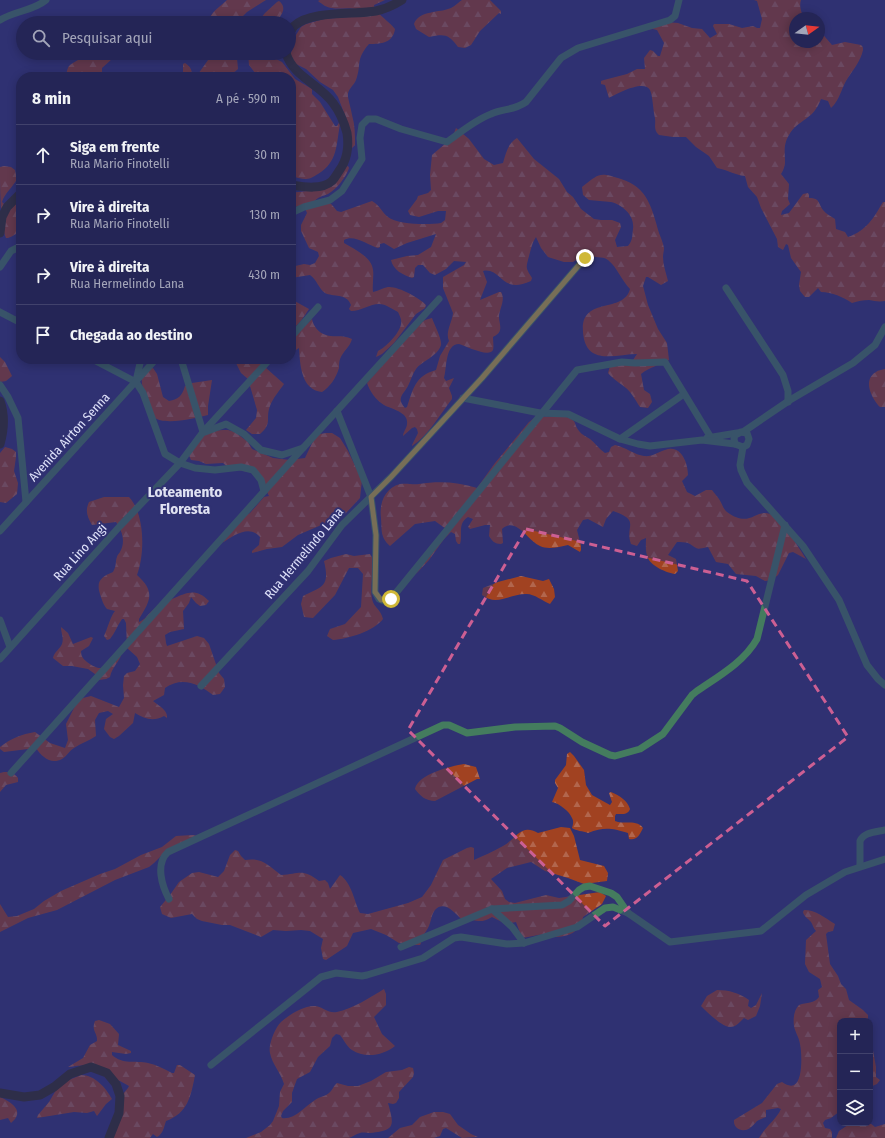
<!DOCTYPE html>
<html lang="pt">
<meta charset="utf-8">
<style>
body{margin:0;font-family:"Fira Sans Condensed",sans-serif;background:#303160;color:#f1f3f6}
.controls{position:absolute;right:12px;bottom:12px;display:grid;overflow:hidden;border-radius:8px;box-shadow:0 2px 10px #0003}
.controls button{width:36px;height:36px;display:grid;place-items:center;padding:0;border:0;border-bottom:1px solid #41426c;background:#242556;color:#f1f3f6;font:20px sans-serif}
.compass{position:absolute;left:789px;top:12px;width:36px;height:36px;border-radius:50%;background:#242556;box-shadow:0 2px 10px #0003;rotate:75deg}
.stop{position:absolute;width:12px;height:12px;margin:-9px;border:3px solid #cfb837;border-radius:50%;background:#fff}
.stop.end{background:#cfb837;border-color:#fff;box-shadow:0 1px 4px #0008}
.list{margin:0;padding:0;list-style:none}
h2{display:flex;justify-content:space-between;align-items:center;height:52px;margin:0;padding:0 16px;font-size:17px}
h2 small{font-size:13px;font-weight:400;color:#a3a5b9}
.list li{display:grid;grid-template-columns:26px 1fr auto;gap:12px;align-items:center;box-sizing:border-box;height:60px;padding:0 16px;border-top:1px solid #41426c}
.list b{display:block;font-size:15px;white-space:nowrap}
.list p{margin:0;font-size:13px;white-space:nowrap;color:#a3a5b9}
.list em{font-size:13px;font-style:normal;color:#a3a5b9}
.icon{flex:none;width:22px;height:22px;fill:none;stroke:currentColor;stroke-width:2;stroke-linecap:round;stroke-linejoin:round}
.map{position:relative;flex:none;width:885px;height:1138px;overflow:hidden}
.search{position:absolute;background:#242556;box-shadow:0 2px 10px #0003;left:16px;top:16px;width:280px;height:44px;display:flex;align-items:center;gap:10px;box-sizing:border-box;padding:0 14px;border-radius:22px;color:#a3a5b9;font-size:15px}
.panel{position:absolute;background:#242556;box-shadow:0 2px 10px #0003;left:16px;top:72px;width:280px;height:292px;border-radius:16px}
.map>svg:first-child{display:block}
</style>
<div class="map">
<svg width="885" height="1138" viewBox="0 0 885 1138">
<defs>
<pattern id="forest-firs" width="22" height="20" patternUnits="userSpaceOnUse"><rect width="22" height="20" fill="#a14221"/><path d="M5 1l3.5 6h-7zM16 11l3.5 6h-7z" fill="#b2664d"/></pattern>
</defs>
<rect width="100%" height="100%" fill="#303172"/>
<g fill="url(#forest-firs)">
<path d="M227 0H266L247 12 236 23H208C210 12 220 7 227 0Z"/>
<path d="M320 0H385L374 5C374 12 390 22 395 29 393 43 381 44 369 44 355 60 362 64 356 80 353 87 347 89 348 97 349 103 351 109 352 115 355 125 355 135 355 145L352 148 350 145 348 136 346 118 338 97 333 90 320 82 306 69 294 63 291 59V53L296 35 301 27 306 24 324 19 360 16 363 13C354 5 342 10 332 8 327 8 322 4 318 1Z"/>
<path d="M462 0H490L501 11V14L499 13 480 31 471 45 465 48 458 47C448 34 445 34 429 37L416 29 414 24C419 10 440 13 451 8 455 6 459 2 462 0Z"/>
<path d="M754 0H801C799 6 801 12 804 18H795V42H819V30L832 45 845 42 861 45C863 47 863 47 863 50 861 61 852 71 846 81 841 90 839 101 831 108L828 101 821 99C813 121 798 119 789 135 783 145 785 152 785 163 785 166 783 171 781 174L789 184 788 199 790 204 782 211 781 215 789 213 803 194 808 193 809 195V198C820 198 818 203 823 210 826 214 831 216 835 219L836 229 845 232 848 237C867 230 873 219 883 202H885V301C878 302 875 301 869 300 863 300 858 301 852 303 843 297 832 292 821 292L818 288 809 297H805L800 291 799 285 801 272 791 258 788 245 786 244 783 250 778 247 777 239 761 208 757 197 748 187 745 176C734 175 729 170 717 168L709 156 696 147 686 137H673L659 135C653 129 656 125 655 118 653 111 653 96 650 90 645 79 617 93 609 98L605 85 601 84V81L604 80 627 74 637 69H645L644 58 650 50 653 51 658 56H660L664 43 657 30 653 29 642 30 666 22 678 23 692 28 702 29 710 38 717 34 713 26 714 24H729L742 28 753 26 757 28H760L762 19 757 1Z"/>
<path d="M279 1C288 8 281 16 275 23H257L265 13 277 2Z"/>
<path d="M89 53H109L112 59 102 68V72L99 77H66C68 65 68 66 78 60 82 57 84 54 89 53Z"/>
<path d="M213 53H238L237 58 238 69C230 78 208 77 196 77Z"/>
<path d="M248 53H268L272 57 282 62 295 79 312 89V94L320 102 335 126H337L340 121V124C336 145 338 162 318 174 314 176 311 179 306 179 301 179 296 177 291 176V77H258L249 65Z"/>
<path d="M185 63C191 67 192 70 192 77H183V64Z"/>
<path d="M456 128 469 139 484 159 494 165 503 163C506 153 508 143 517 138L534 159 559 179 567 192 573 197 581 209 594 219 601 220H612L620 223 621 227 615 240 617 247 628 246C633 240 632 236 633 229 635 216 623 205 611 202 604 201 596 201 589 200L583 195 582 187C600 173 599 172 621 179 648 187 652 209 659 233 661 238 663 243 664 248 664 251 663 254 663 257 663 265 666 273 668 281L661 285 648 277H646L643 286 648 305 658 329 667 343 669 360C660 365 650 367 641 374L644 390 650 394 652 402 648 408 640 407C636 401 632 393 626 388 620 383 614 380 608 373L610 366 633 360 637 354C618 354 590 365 584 339 575 293 623 316 630 289 622 281 617 267 608 260 601 255 595 260 587 253L573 262H564L548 257 541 248 536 237C532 243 531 249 529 256 526 268 525 267 532 278L531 281C500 295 502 267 483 271L487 282 480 300 499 292H501C506 300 499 309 499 317 499 321 501 326 500 330 499 334 496 335 493 337 493 341 494 347 493 350 489 358 466 346 459 344 445 344 447 368 444 378L446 381 454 378 449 388 452 396V399C440 414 429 435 412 446V445L418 433 417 429 415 427 412 428 403 436C403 432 407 428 407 424 409 412 391 409 384 405 376 400 370 392 367 383L417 326 425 320 432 318C434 324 442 339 441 345 438 356 422 361 416 369 412 375 411 380 408 386 403 395 396 398 405 408L407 407C413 389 415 376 436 370L440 356 449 341C445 332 452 323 453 313L443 288V277L464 265 466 262 454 261 446 269 435 275 430 273 423 265H418L415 268 414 277 412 278C403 275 393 270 391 260L407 256 418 255 431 247 436 234 407 243 394 249 384 243 380 244V247L378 248C368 245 354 234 344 240V243C354 249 372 257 373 270 374 277 372 285 373 292 378 291 383 288 388 287 398 286 420 298 426 305L425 308 416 314 394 343 382 354 376 357 378 351C385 348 400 333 401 324 402 320 400 316 398 312 392 309 386 304 379 304 370 304 361 311 351 311L349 309 351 305C347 293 333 297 325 293 319 289 317 280 310 275L291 278V267L304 264 310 265 315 263 319 256 318 252 309 248 301 231V225L307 213 305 208 299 206 291 208V193C304 191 321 191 332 181 337 176 340 169 348 166L349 168C346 177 337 189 328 194 323 196 317 197 314 202 327 201 329 200 337 211L341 212 372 201C381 206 381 212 388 217 397 225 430 225 441 223L445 220 446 211H438L419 217 410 215 408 211 417 199 418 196 428 193 431 190 430 175 432 155 452 138Z"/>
<path d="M4 166 11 167 15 170 17 179C13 187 4 194 2 202L5 205 12 203 21 196V233C16 232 12 238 6 238 0 223 0 186 0 167Z"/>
<path d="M291 299 309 309C304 316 299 326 291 329Z"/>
<path d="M312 319C313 326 319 333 326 335 335 338 341 334 352 339 350 347 343 351 340 359 339 362 339 365 339 368 336 378 330 387 322 392 301 390 300 364 299 348L291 353V340Z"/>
<path d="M0 357 5 362 12 376 6 381 0 382Z"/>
<path d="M234 359H256L284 384C279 391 273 398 270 406 265 419 273 423 260 434H252L246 430 256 418 257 410 248 379 241 373Z"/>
<path d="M153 368 157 374 163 397 169 401C179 399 182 396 185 386L192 383 212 380 208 406V415C197 418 163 426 154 417 150 413 148 403 146 397 142 387 140 380 144 370Z"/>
<path d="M885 369V407H880C872 399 862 380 876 372 878 370 882 370 885 369Z"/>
<path d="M564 416C579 422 572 421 579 431 582 435 587 437 590 439 595 443 599 449 605 453L609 452 611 447 615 445C625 447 635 455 644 456 652 457 658 452 665 450 681 444 688 463 688 475L682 481 687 492 695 496 706 490H712C714 493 717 496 719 499 722 503 723 509 727 512 750 529 756 508 770 514 781 518 799 548 806 559L793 552 789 553 778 575 772 580 765 581 756 576 736 574 728 564 716 562 708 547C694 550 699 549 688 543 685 542 681 542 677 542L668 555 676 559 678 571 675 574C667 573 651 566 648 558 645 552 646 545 646 538L641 540 637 546 631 544C624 526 642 521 613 511L606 519 603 527 588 519 583 520 577 530 581 546V550L580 552 568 545C559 547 548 550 540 546 528 541 516 516 502 529L503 543 501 544C495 544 492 541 489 536L490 525H485L470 529 468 527 473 519 468 517C457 524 463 534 460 544H458L456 541 455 534 451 532 444 539 429 560 416 574 446 529 435 521 415 524 390 546C380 537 382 530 381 518 379 503 385 488 400 484 407 483 413 485 419 484 439 481 458 482 477 488L495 463 529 422 536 417Z"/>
<path d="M228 430 235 432 248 442 252 449 273 458 290 460 305 458 314 439 320 434 326 433H332L340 438 348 451 362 480 360 498 346 513 340 517 298 535 282 547 267 549 252 553V551L259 545 260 537C249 524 233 536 222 543L242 517 250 513 264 497 269 496 258 474 229 468 223 463 206 464 199 461 191 460 188 453C202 436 204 430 228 430Z"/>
<path d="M5 447 12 449 16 452V457L14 471 18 483 17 494 6 503 0 502V453Z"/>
<path d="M104 497H129C145 514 145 554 137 575 156 592 150 601 139 619V622C145 620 148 614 153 610 159 605 166 602 172 599 188 592 196 588 209 601L206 605 200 606 196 603 191 597 189 603 183 611 184 629 170 632 165 635 166 643 167 646 197 636 204 638 209 644 219 673 224 679 225 687 220 694 213 695C199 684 182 676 165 688L164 695 153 701C159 706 168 710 167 718L164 716C153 722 145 719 135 713L133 723 119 736 114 739 110 737 104 729 106 719 113 714 108 711 99 713 95 720 96 736C89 741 81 743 74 748 69 751 67 756 62 759 51 765 42 757 36 748L4 752 0 749V747C10 739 22 734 35 732L50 743 65 748 68 740 66 724 77 702 83 698 91 696 119 707 124 698 123 685 124 676 127 673 135 671 140 664 137 657 127 648 126 623 124 619H122C117 626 115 633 110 639L107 640 104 636C107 630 111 615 115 611L107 609C103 604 102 600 100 594 96 581 101 577 113 572 117 565 115 562 117 557 117 555 119 554 120 552 126 542 122 530 116 522L92 525C87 516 85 511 89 502Z"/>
<path d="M346 554 354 556 370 554 374 560C373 571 370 589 372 599 374 608 380 608 383 619 374 631 348 639 333 640L327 636 330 629 345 624 361 607 363 574 358 568H349L335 595 313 618 304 617 301 604 303 596C323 586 330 587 324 561L331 558Z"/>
<path d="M521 576 543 581 549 579 554 589 555 597 550 604C543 601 534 594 527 594 511 593 497 607 482 595L483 588 498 582Z"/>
<path d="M61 627 68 633 73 644 91 637 93 638 89 646 81 651C81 656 83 659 87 662 103 674 106 666 121 656 117 664 112 668 110 677L106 679 99 680 95 674 88 669 72 666H63L53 658C54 652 60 649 62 644 64 638 61 633 61 627Z"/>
<path d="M570 752 574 756 584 770 586 785 592 795 610 805 612 802 609 793 611 792C620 796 627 800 630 809 628 815 622 814 616 814L615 816V821C625 825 636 819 643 828 640 834 637 841 629 839L628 833C611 828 604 827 588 833 583 831 576 831 572 828 573 824 574 821 572 818 570 812 559 803 552 802L558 788 555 783V780L566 765 567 754Z"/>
<path d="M464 764 476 767 480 779H477L435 801C426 801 420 796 415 789 418 774 451 766 464 764Z"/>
<path d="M4 772C11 772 14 773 18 778V782L6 785 0 792V773Z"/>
<path d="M561 827 570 828 574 836 580 860 604 866 608 873 607 881 584 884 568 878 545 871 531 862 507 868 491 879 502 891 505 899 509 902 515 903 546 895 559 898 600 892 606 896 602 904 583 917C581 932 568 937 554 937 549 937 544 934 538 935 533 936 528 937 522 938L516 922 506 924 492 917C477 926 475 917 461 919 455 913 444 900 435 910 431 915 431 923 428 928 426 932 423 935 421 939V943L420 945H411L399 943 386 935 371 929 353 933 347 946 326 960 323 959 321 948 323 939 310 931 301 930 286 931 273 930 261 937 230 925H222L202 921 197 919 192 914 171 918 162 914 160 907 170 895 179 882 192 873 199 872 218 877 224 871 230 855 235 850 238 851 241 856 245 860C262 857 269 866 281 875 300 874 302 868 319 881L325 880 328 883 330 889 340 875C352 883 354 901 360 913L368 914 408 903 422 897 431 885 443 860 467 848 471 847 474 848V860C483 856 494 851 503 846 517 838 521 823 538 833Z"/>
<path d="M193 835 198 836 161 856 154 863 149 867 115 880 57 910 28 918 0 932V904L8 917 17 916 34 909 44 901 61 891 100 874 115 869 141 855 162 847 176 836Z"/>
<path d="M804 910C816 910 825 918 835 924L833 931 828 932 826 934 830 964 838 976 841 984 846 989 849 1000 863 1010 868 1015V1021H840V1111L831 1118 825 1120 823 1123 825 1128 830 1129 832 1132V1138H759C765 1127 776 1120 781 1109L778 1108 766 1110V1117C763 1118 760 1119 757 1121 755 1123 753 1126 750 1128 743 1133 733 1129 734 1120L762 1103 777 1084 782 1082C785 1084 790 1087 794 1085 803 1081 802 1053 800 1044 799 1037 795 1032 794 1026 793 1018 794 1010 799 1005 807 1002 814 1004 819 997L818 990 822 987 820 979 809 972 805 964 806 940 816 931C813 928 813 925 811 922 808 918 804 917 803 912Z"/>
<path d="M384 989 386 994V1005L374 1017 382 1034 395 1046C384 1055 365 1059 352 1050 347 1047 344 1040 340 1035L336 1034 332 1038 330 1046 318 1057 310 1072 297 1079 292 1093V1102L283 1111 281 1116 282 1118C295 1120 305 1106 315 1100 319 1097 326 1096 329 1093 333 1090 333 1086 337 1083L348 1086H358L371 1081 386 1072 402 1070 409 1067 413 1068 414 1073 413 1077 399 1092V1098L396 1103 393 1104 388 1103C394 1125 396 1131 370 1133 367 1133 363 1132 360 1133 356 1134 352 1137 349 1138H246L261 1132 270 1125 273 1121 279 1106 280 1092 284 1084C281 1073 272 1064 270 1053 268 1045 275 1028 281 1022 289 1015 303 1006 314 1006 323 1006 327 1014 337 1012 352 1009 371 997 384 989Z"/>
<path d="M717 990C729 990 739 993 749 1000L748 1006 751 1008 756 1005 762 993 760 1006 756 1016 748 1020 744 1018C740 1022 736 1027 730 1027 722 1027 707 1012 701 1006L707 996Z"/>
<path d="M99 1020 110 1024 119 1034 118 1045 131 1051V1053L126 1054 112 1052V1055C123 1065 135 1060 148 1063 157 1065 164 1069 172 1073H174L177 1065H180L195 1075C191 1096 188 1113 166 1121 164 1127 163 1134 157 1137L153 1134 150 1138H107L112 1125 119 1114 123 1094 128 1088 129 1086 120 1081 105 1078 104 1069C94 1063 79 1066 68 1067L83 1058 90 1045 97 1041C98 1033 91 1031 95 1021Z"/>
<path d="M870 1034 876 1067V1077L880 1080 877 1084 870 1087Z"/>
<path d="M81 1075C95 1075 106 1088 112 1099L106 1104 97 1116 94 1111 87 1113 74 1112 37 1118 38 1115 49 1102 59 1085 64 1082Z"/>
<path d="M0 1097C11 1102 26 1111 11 1123L8 1118 0 1120Z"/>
<path d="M434 1112H443L450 1114 458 1125 471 1134 478 1137 462 1138 446 1128 443 1129 440 1136 434 1138H388L400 1128 412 1125 420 1117Z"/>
<path d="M851 1123H870L875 1127 885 1124V1138H836L839 1131Z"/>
</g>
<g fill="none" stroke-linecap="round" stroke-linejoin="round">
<g stroke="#2e2b17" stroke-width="9">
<path d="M289 34C291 31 292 28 294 26 311 10 355 15 376 11 386 9 394 5 402 0"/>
<path d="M286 53C293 77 320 84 333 103 340 112 344 122 347 133 349 146 347 160 339 171 337 174 335 178 332 181 322 190 304 187 291 185"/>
<path d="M0 233 2 217 7 207 21 193"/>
<path d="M0 401C5 415 4 430 0 444"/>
<path d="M0 1093 24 1097 40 1095 54 1087 70 1074 91 1067 107 1073 116 1084 120 1096 119 1113 109 1138"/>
</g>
<g stroke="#447c5e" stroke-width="7">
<path d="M0 20C14 11 33 11 46 0"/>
<path d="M291 213 304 207 330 200 342 191 362 159 360 138 362 125 368 119H376L401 129 447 142C461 132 475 120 491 114 504 108 513 111 526 102L561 58 578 48 670 20 675 16 679 0"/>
<path d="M0 267 11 251 21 246"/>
<path d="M726 288 783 375 788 391V402"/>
<path d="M0 312 21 323"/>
<path d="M291 337 318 307"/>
<path d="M92 359 136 382 143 393 165 454 180 463 195 468 215 470 241 467 253 470 261 480 264 491"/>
<path d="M181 359 203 432"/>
<path d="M136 381 141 359"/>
<path d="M0 385 8 397 18 418 26 502"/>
<path d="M463 398 540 413 568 414 620 439 684 394"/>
<path d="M337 411 371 497 376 535 375 592 379 599 384 601 391 599 577 370 622 362 635 363 665 362 710 436"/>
<path d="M205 432 226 424 244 434 261 450 282 455 303 448 439 299"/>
<path d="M743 432 790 400 853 363 875 345 885 327"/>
<path d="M707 438 737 433"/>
<path d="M620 439 638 444 650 446 702 440 735 444"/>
<path d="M743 447 735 444 734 439 735 435 741 432 747 433 749 439 747 445 743 447 740 465 741 470 747 483 803 546 839 600 867 665 878 679 885 685"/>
<path d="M0 531 156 359"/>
<path d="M0 620 10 647"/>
<path d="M0 659 120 526 180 463 203 432 270 359"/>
<path d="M201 686 308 571 342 525 391 477 482 378 585 258"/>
<path d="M11 773 303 448"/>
<path d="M860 866V841C864 832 876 832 885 830"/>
<path d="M169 899C162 886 155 864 168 852L443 725H449L467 733 515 727 555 726 560 728 582 742 610 755 615 756 640 749 663 734 692 695 697 691C719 676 744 662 757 639L785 525"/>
<path d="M492 909 512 927 524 943"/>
<path d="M401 947 492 909 562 905 569 901 579 890 584 887 590 886 611 893 617 897 628 913"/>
<path d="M211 1065 321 977 336 973 362 976 367 975 423 958 454 938 461 937 507 944 524 943 577 927 605 908 613 907 628 913 670 942 761 931 806 895 845 872 885 859"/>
</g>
</g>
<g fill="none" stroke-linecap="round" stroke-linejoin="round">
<path stroke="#cfb837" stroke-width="5" d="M391 599 381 600 375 592 376 535 371 497 391 477 482 378 585 258"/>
</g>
<path d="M0 0H885V1138H0ZM526 529 747 581 848 737 605 926 408 730Z" fill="#303172" fill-opacity=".55" fill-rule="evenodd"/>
<path fill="none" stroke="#cc5f93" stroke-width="3" stroke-dasharray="8 5" stroke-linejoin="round" d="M526 529 747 581 848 737 605 926 408 730Z"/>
<g text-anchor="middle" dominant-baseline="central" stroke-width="4" stroke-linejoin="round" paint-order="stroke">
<g font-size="13" fill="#dfe2fa" stroke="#303172">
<text transform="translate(69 437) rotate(-48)">Avenida Airton Senna</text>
<text transform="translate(80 552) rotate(-48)">Rua Lino Angi</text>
<text transform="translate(304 553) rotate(-50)">Rua Hermelindo Lana</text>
</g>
<g font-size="15" font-weight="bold" fill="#e0e2f2" stroke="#303172">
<text x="185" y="492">Loteamento<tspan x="185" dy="17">Floresta</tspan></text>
</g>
</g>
</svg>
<div class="controls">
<button>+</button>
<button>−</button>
<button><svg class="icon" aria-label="layers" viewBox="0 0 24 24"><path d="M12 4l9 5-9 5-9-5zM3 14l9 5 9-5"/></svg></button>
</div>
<svg class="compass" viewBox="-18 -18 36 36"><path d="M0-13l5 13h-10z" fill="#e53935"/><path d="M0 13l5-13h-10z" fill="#a3a5b9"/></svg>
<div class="stop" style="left:391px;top:599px"></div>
<div class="stop end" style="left:585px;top:258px"></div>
<div class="search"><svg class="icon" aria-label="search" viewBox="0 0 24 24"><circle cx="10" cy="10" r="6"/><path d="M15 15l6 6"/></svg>Pesquisar aqui</div>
<section class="panel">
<h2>8 min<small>A pé · 590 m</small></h2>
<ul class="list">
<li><svg class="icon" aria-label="ahead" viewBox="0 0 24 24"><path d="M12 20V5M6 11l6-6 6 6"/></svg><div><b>Siga em frente</b><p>Rua Mario Finotelli</p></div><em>30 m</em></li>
<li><svg class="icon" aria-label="right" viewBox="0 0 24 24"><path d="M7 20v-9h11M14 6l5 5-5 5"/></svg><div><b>Vire à direita</b><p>Rua Mario Finotelli</p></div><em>130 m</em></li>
<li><svg class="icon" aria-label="right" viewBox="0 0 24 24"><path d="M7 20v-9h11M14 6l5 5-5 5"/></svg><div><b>Vire à direita</b><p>Rua Hermelindo Lana</p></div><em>430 m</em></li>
<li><svg class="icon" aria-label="arrive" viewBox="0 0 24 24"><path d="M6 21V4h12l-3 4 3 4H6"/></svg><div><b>Chegada ao destino</b></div></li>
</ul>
</section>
</div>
